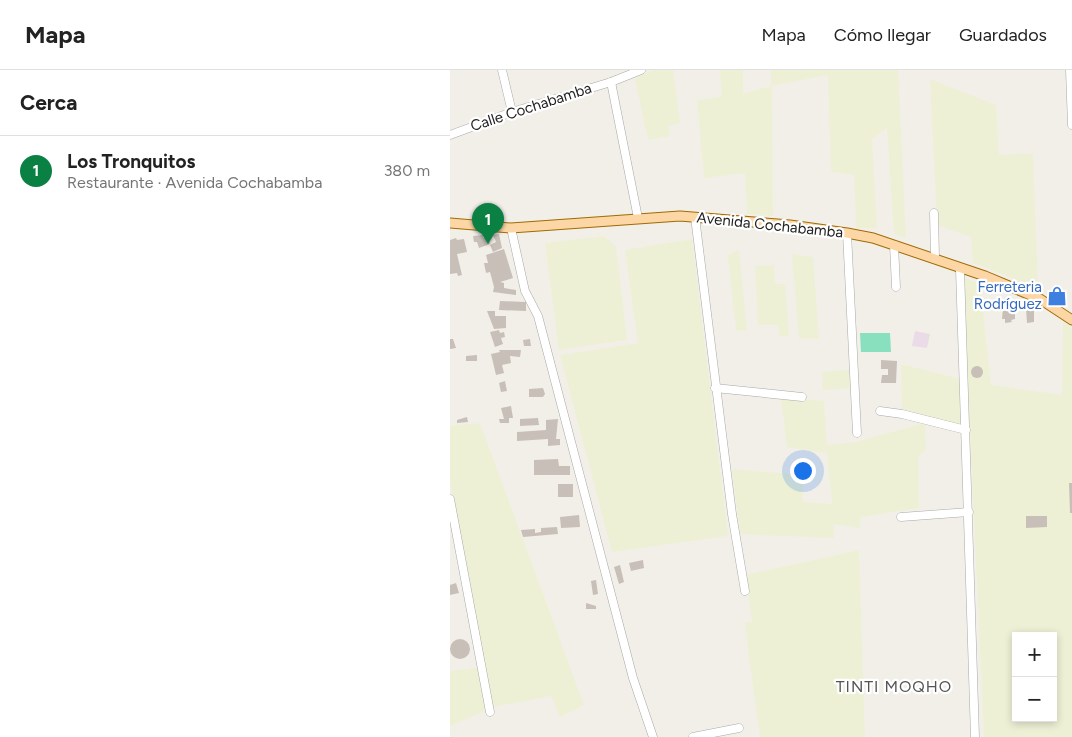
<!DOCTYPE html>
<html lang="es">
<meta charset="utf-8">
<style>
body{margin:0;font-family:Figtree,sans-serif;background:#f2f2f2;color:#222}
.controls{position:absolute;right:15px;bottom:15px;display:grid;overflow:hidden;border-radius:0px;box-shadow:0 2px 8px #0003}
.controls button{width:45px;height:45px;display:grid;place-items:center;padding:0;border:0;border-bottom:1px solid #e0e0e0;background:#fff;color:#222;font:25px sans-serif}
.you{position:absolute;left:352px;top:400px;width:18px;height:18px;margin:-12px;border:4px solid #fff;border-radius:50%;background:#1a73e8;box-shadow:0 0 0 8px #1a73e833}
.badge{display:grid;place-items:center;width:32px;height:32px;border-radius:50%;background:#0b8043;color:#fff;font-size:16px;font-weight:700}
.pin{position:absolute;translate:-50% -41px;filter:drop-shadow(0 1px 2px #0008)}
.pin::after{content:'';position:absolute;top:26px;width:18px;height:15px;background:inherit;clip-path:polygon(0 0,100% 0,50% 100%)}
.list{margin:0;padding:0;list-style:none}
h2{display:flex;justify-content:space-between;align-items:center;height:65px;margin:0;padding:0 20px;font-size:21px}
h2 small{font-size:16px;font-weight:400;color:#767676}
.list li{display:grid;grid-template-columns:32px 1fr auto;gap:15px;align-items:center;box-sizing:border-box;height:70px;padding:0 20px;border-top:1px solid #e0e0e0}
.list b{display:block;font-size:19px;white-space:nowrap}
.list p{margin:0;font-size:16px;white-space:nowrap;color:#767676}
.list em{font-size:16px;font-style:normal;color:#767676}
.map{position:relative;flex:none;width:622px;height:667px;overflow:hidden}
header{display:flex;align-items:center;gap:30px;box-sizing:border-box;height:70px;padding:0 25px;background:#fff;border-bottom:1px solid #e0e0e0}
header strong{font-size:24px}
nav{display:flex;gap:28px;margin-inline-start:auto;font-size:18px}
main{display:flex}
aside{flex:1;background:#fff}
.map>svg:first-child{display:block}
</style>
<header>
<strong>Mapa</strong>
<nav><a>Mapa</a><a>Cómo llegar</a><a>Guardados</a></nav>
</header>
<main>
<aside>
<h2>Cerca<small></small></h2>
<ul class="list">
<li><span class="badge">1</span><div><b>Los Tronquitos</b><p>Restaurante · Avenida Cochabamba</p></div><em>380 m</em></li>
</ul>
</aside>
<div class="map">
<svg width="622" height="667" viewBox="0 0 622 667">
<rect width="100%" height="100%" fill="#f2efe9"/>
<path fill="#ebdbe8" d="M465 261 480 264 477 278 462 276Z"/>
<g fill="#eef0d5" fill-rule="evenodd">
<path d="M203 0H223L230 53 218 56 220 66 198 70 185 9Z"/>
<path d="M270 0H293V24L321 16V0H448L456 168 444 164 437 58 422 69 427 158H406L404 105 381 102 378 5 322 16 323 146 297 144 295 103 254 108 247 30 272 27Z"/>
<path d="M480 9 546 35 549 85 583 83 588 218 523 193 521 167 487 155Z"/>
<path d="M154 166 166 177 177 270 109 280 95 173Z"/>
<path d="M242 169 278 466 162 482 110 285 188 273 175 180Z"/>
<path d="M289 180 297 261 286 260 278 185Z"/>
<path d="M342 184 363 187 369 269 349 268Z"/>
<path d="M324 195 325 214H335L339 266H329L328 255H308L305 196Z"/>
<path d="M513 207 530 214 541 315 612 325 613 251 622 258V667H534ZM566 566H603V648H566Z"/>
<path d="M451 294 510 309 513 356 452 339Z"/>
<path d="M399 300 400 318 373 320 372 302Z"/>
<path d="M331 328 374 331 377 375 405 372 475 353 476 380 468 387 469 438 410 447V458L383 454 384 468 290 464 282 399 352 405 353 432 382 434 377 383 337 377Z"/>
<path d="M30 353 134 635 110 647 101 626 43 637 0 412V356Z"/>
<path d="M409 480 415 667H310L297 573 295 552H302L296 505Z"/>
<path d="M28 598 36 636 35 641 0 656V601Z"/>
</g>
<path fill="#88e0be" d="M410 263H440L441 282H411Z"/>
<g fill="#c7bfb8">
<path d="M49 164 52 178 43 182 40 175 46 172 43 165Z"/>
<path d="M33 165V168L38 166 40 174 29 178 27 172H24L23 166Z"/>
<path d="M6 168 7 170 14 169 17 182 7 184 12 205 8 206 7 203 0 204V170Z"/>
<path d="M54 179 63 208 50 212 54 213V218L66 220V225L43 222 44 217 40 202 36 203 34 193H38L36 185Z"/>
<path d="M50 231 76 232V241L49 240Z"/>
<path d="M562 236V239H565V249L561 250 562 252 555 253V249H552L553 237Z"/>
<path d="M576 239H584V252L577 253Z"/>
<path d="M37 241H45V246H56V258L44 259Z"/>
<path d="M49 260 50 263 54 262 55 267 51 268 53 274 45 277 40 262Z"/>
<path d="M0 269H3L6 278 0 279Z"/>
<path d="M80 269 81 276H74L73 270Z"/>
<path d="M49 280H71L70 287 60 286 61 293 52 295 54 303 46 305 41 284 50 282Z"/>
<path d="M27 285V291H16V286Z"/>
<path d="M431 290 447 291 446 313H431L432 305H438V299H431Z"/>
<circle cx="527" cy="302" r="6"/>
<path d="M55 311 57 321 51 322 49 313Z"/>
<path d="M93 318 95 324 93 327H79V319Z"/>
<path d="M61 336 63 348H59V353H50L49 349H54L51 338Z"/>
<path d="M17 347 18 352 7 353V350Z"/>
<path d="M88 348 89 355 70 356V349Z"/>
<path d="M108 349 106 369H110V375L98 376V369L67 371V362L96 360V350Z"/>
<path d="M108 389 109 396H120V405H84V390Z"/>
<path d="M619 413H622V443H620Z"/>
<rect x="108" y="414" width="15" height="13"/>
<path d="M129 445 130 457 111 458 110 447Z"/>
<path d="M576 446H597V457L576 458Z"/>
<path d="M107 457 108 464 73 467 71 460 85 459V463L91 462V458Z"/>
<path d="M193 490 194 498 181 501 179 493Z"/>
<path d="M170 495 174 512 169 514 164 497Z"/>
<path d="M146 510 148 524 143 525 141 511Z"/>
<path d="M6 513 9 523 0 525V515Z"/>
<path d="M136 533 146 536V539H136Z"/>
<circle cx="10" cy="579" r="10"/>
</g>
<g fill="none" stroke-linecap="round" stroke-linejoin="round">
<defs>
<g id="minor">
<path d="M52 0 62 42"/>
<path d="M620 0 622 55"/>
<path d="M161 12 188 148"/>
<path d="M0 65 62 42 161 12 191 0"/>
<path d="M484 143 485 189"/>
<path d="M245 147 282 444 295 521"/>
<path d="M61 158 75 221 88 246 183 608 203 667"/>
<path d="M397 163 407 363"/>
<path d="M444 175 446 217"/>
<path d="M510 199 525 667"/>
<path d="M265 318 352 327"/>
<path d="M430 341 452 344 516 360"/>
<path d="M0 429 40 642"/>
<path d="M451 447 519 442"/>
<path d="M243 667 289 658"/>
</g>
<path id="major" d="M0 153 61 158 230 146 340 155 397 163 423 168 535 206 590 229 622 250"/>
</defs>
<use href="#minor" stroke="#a9a9a9" stroke-width="9"/>
<use href="#major" stroke="#a06b00" stroke-width="11"/>
<use href="#minor" stroke="#fff" stroke-width="8"/>
<use href="#major" stroke="#fcd6a4" stroke-width="9"/>
</g>
<defs>
<symbol id="shop-bare" viewBox="-9 -9 18 18"><path d="M-5-2.5h2.3a2.7 3.5 0 0 1 5.4 0H5L5.5 6h-11ZM-1.5-2.5h3a1.5 2.3 0 0 0-3 0Z" fill="#3f7fe0" stroke="#fff" stroke-width="2.5" paint-order="stroke"/></symbol>
</defs>
<g fill-rule="evenodd">
<use href="#shop-bare" x="593" y="212" width="28" height="28"/>
</g>
<g text-anchor="middle" dominant-baseline="central" stroke-width="4.5" stroke-linejoin="round" paint-order="stroke">
<g font-size="15" fill="#222" stroke="#fff">
<text transform="translate(81 37) rotate(-18)">Calle Cochabamba</text>
<text transform="translate(320 155) rotate(6)">Avenida Cochabamba</text>
</g>
<g font-size="15" fill="#366cbe" stroke="#fff" text-anchor="end">
<text x="592" y="217">Ferreteria<tspan x="592" dy="17">Rodríguez</tspan></text>
</g>
<g font-size="16" letter-spacing="1" fill="#555" stroke="#fff">
<text x="444" y="616">TINTI MOQHO</text>
</g>
</g>
</svg>
<div class="controls">
<button>+</button>
<button>−</button>
</div>
<div class="you"></div>
<div class="pin badge" style="left:38px;top:174px">1</div>
</div>
</main>
